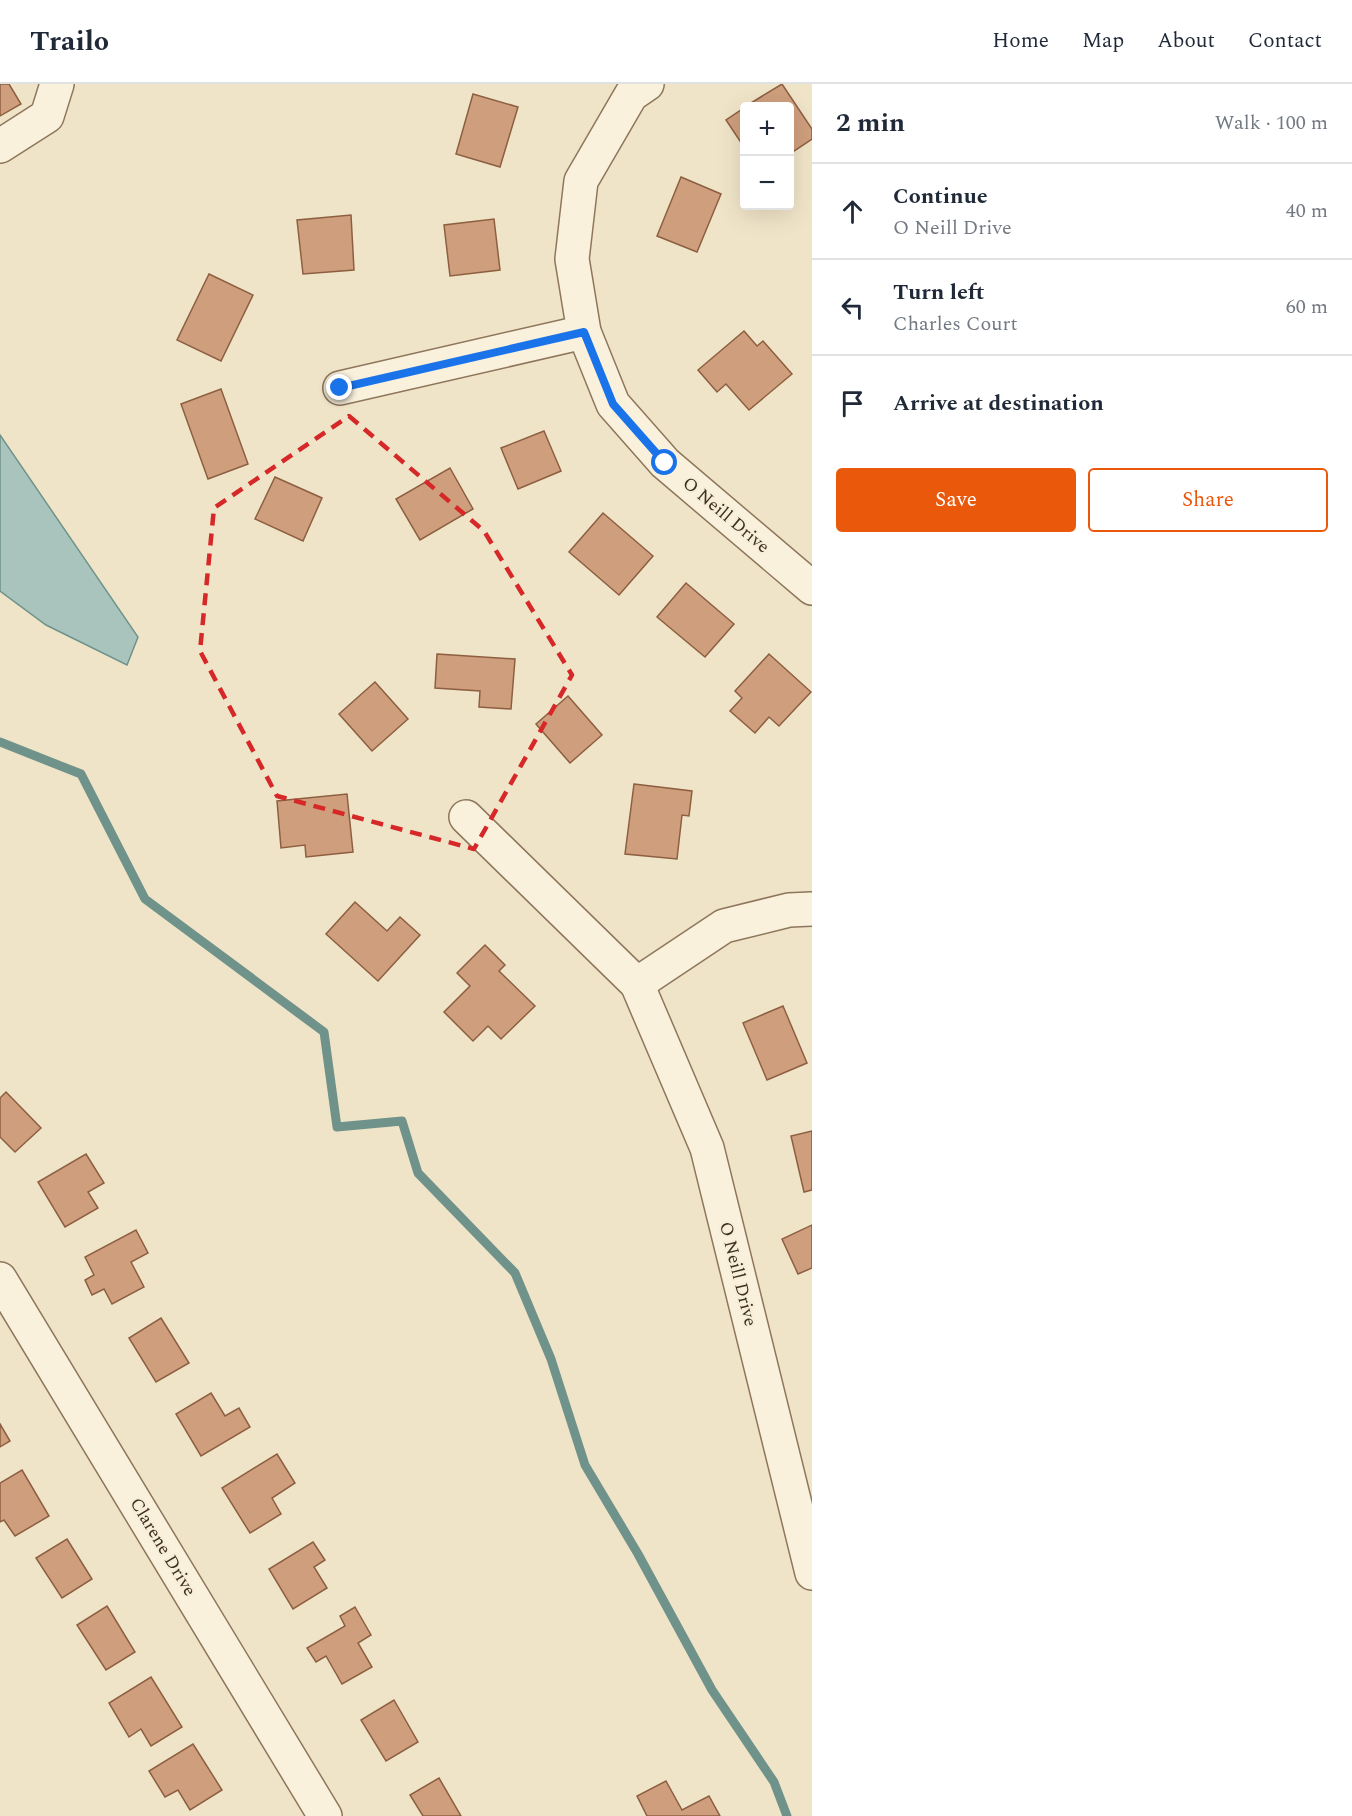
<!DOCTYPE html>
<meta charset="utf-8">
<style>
body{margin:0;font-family:Spectral,serif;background:#f2f2f3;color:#1f2937}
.controls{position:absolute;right:18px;top:18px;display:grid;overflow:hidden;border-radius:6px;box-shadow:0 6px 24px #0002}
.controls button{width:54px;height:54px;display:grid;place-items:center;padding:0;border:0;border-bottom:2px solid #e0e1e3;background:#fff;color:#1f2937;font:30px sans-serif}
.stop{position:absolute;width:18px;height:18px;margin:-14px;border:4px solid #1a73e8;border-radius:50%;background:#fff}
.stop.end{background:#1a73e8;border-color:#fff;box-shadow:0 2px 6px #0008}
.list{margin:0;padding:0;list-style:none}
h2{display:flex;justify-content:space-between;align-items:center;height:78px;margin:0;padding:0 24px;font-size:26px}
h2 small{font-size:20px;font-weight:400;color:#747a83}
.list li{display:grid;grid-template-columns:39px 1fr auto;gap:18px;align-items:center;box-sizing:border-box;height:96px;padding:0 24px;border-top:2px solid #e0e1e3}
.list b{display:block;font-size:22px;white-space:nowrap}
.list p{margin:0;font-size:20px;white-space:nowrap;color:#747a83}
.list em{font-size:20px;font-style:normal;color:#747a83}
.actions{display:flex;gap:12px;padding:18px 24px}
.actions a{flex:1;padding:14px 0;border:2px solid #ea580c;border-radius:6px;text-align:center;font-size:21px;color:#ea580c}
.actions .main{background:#ea580c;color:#fff}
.icon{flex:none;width:33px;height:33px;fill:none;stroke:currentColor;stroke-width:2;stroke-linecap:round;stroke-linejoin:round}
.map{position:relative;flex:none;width:812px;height:1732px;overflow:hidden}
header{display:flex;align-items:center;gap:36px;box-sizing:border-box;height:84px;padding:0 30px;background:#fff;border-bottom:2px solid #e0e1e3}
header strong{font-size:28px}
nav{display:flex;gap:33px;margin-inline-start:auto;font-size:21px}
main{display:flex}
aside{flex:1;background:#fff}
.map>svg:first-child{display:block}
</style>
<header>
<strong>Trailo</strong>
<nav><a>Home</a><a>Map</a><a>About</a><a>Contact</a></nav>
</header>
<main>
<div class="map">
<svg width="812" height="1732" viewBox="0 0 812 1732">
<rect width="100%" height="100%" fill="#f0e4c8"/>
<path fill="#a9c4bc" stroke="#6f938a" stroke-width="1.5" d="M0 351 138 553 127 581 46 541 0 507Z"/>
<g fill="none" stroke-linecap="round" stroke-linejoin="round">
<path stroke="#6f938a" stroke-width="9" d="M0 658 81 690 145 815 324 948 337 1043 402 1037 418 1089 515 1189 551 1275 585 1381 638 1470 712 1606 774 1698 787 1732"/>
</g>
<g fill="#cf9f7d" stroke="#8d5f41" stroke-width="1.5">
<path d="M0 0H9L21 20 0 32Z"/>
<path d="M782 0 812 45V55L791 69 790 22H746Z"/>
<path d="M473 10 518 23 500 83 456 70Z"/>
<path d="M744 24V63L726 36Z"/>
<path d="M681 93 721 110 697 168 657 152Z"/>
<path d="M351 131 354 186 303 190 297 136Z"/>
<path d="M494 135 500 186 450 192 444 141Z"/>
<path d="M209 190 253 211 221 277 177 256Z"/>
<path d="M744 247 757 262 763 257 792 290 749 326 726 300 717 308 698 286Z"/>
<path d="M221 305 248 380 208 395 181 320Z"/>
<path d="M544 347 561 387 518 405 501 364Z"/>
<path d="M450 384 473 425 420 456 396 415Z"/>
<path d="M275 393 322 414 303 457 255 435Z"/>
<path d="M603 429 653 472 619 511 569 468Z"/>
<path d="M686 499 734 540 705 573 657 533Z"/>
<path d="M437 570 515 575 511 625 479 623 480 607 435 604Z"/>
<path d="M769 570 811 608 779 642 769 633 755 649 730 627 742 614 735 607Z"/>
<path d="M375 598 408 635 372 667 339 630Z"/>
<path d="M568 612 602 651 570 679 536 640Z"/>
<path d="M634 700 692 707 689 732 682 731 677 775 625 770Z"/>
<path d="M347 710 353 768 306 773 305 761 281 764 277 717Z"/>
<path d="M355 818 387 847 400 833 420 851 378 897 326 850Z"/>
<path d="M485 861 505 881 499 887 535 922 501 955 488 942 473 957 444 928 470 902 457 889Z"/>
<path d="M783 922 807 979 767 996 743 939Z"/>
<path d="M6 1008 41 1044 15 1068 0 1053V1014Z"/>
<path d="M812 1047V1106L804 1108 791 1052Z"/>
<path d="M86 1070 104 1099 88 1108 98 1124 65 1143 38 1098Z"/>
<path d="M812 1141V1184L798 1190 782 1155Z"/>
<path d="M136 1146 148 1169 131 1178 144 1203 112 1220 104 1205 92 1211 85 1196 94 1191 85 1173Z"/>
<path d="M161 1234 189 1279 156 1298 129 1254Z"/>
<path d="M211 1309 225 1332 239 1324 250 1343 201 1372 176 1330Z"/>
<path d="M0 1340 10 1357 0 1363Z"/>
<path d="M277 1370 295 1399 272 1414 281 1430 250 1449 222 1404Z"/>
<path d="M22 1386 49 1432 15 1452 4 1436 0 1438V1399Z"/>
<path d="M67 1455 92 1495 62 1514 36 1474Z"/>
<path d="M313 1458 325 1476 314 1483 327 1504 293 1525 269 1485Z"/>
<path d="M107 1522 135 1568 106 1586 77 1541Z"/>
<path d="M355 1523 371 1551 358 1559 372 1583 342 1600 326 1572 316 1578 307 1564 345 1542 340 1532Z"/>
<path d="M151 1593 182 1643 151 1662 141 1645 129 1653 109 1619Z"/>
<path d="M394 1616 418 1658 386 1677 361 1636Z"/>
<path d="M193 1660 222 1706 190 1726 178 1706 165 1713 149 1687Z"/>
<path d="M439 1694 461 1732H423L410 1711Z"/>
<path d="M666 1697 682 1726 709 1712 720 1732H647L637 1712Z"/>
</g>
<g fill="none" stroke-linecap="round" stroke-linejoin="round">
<defs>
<g id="minor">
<path d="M647 0 631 11 581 97 572 175 584 248 613 320 665 379 812 504"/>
<path d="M0 62 47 32 57 0"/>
<path d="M340 304 584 248"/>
<path d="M466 733 637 900 707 1064 812 1489"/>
<path d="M637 900 724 842 789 826 812 825"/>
<path d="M0 1195 325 1732"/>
</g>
</defs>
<use href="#minor" stroke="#8d765c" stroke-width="36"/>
<use href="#minor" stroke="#faf1dc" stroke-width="33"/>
</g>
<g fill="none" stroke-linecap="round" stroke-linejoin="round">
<path stroke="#1a73e8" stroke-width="8" d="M340 304 584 248 613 320 665 379"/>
</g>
<path fill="none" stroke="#d62828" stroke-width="4.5" stroke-dasharray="12 8" stroke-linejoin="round" d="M349 332 484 447 572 591 474 765 277 712 200 567 214 424Z"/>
<g text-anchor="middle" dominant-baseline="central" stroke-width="4.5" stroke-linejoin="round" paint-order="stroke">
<g font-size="18" fill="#3d2e20" stroke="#f7eed8">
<text transform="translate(726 431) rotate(40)">O Neill Drive</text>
<text transform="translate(738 1190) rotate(76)">O Neill Drive</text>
<text transform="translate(163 1463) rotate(59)">Clarene Drive</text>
</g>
</g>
</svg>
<div class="controls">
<button>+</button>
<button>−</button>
</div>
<div class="stop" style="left:665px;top:379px"></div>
<div class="stop end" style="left:340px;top:304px"></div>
</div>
<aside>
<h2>2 min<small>Walk · 100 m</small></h2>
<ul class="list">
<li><svg class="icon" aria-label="ahead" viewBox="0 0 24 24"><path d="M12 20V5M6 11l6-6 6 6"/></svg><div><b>Continue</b><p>O Neill Drive</p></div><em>40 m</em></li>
<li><svg class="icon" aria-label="left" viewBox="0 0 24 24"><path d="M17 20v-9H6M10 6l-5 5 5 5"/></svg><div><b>Turn left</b><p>Charles Court</p></div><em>60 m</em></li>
<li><svg class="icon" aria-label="arrive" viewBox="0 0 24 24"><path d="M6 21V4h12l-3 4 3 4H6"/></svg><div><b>Arrive at destination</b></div></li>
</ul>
<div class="actions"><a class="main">Save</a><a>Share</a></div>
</aside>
</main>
